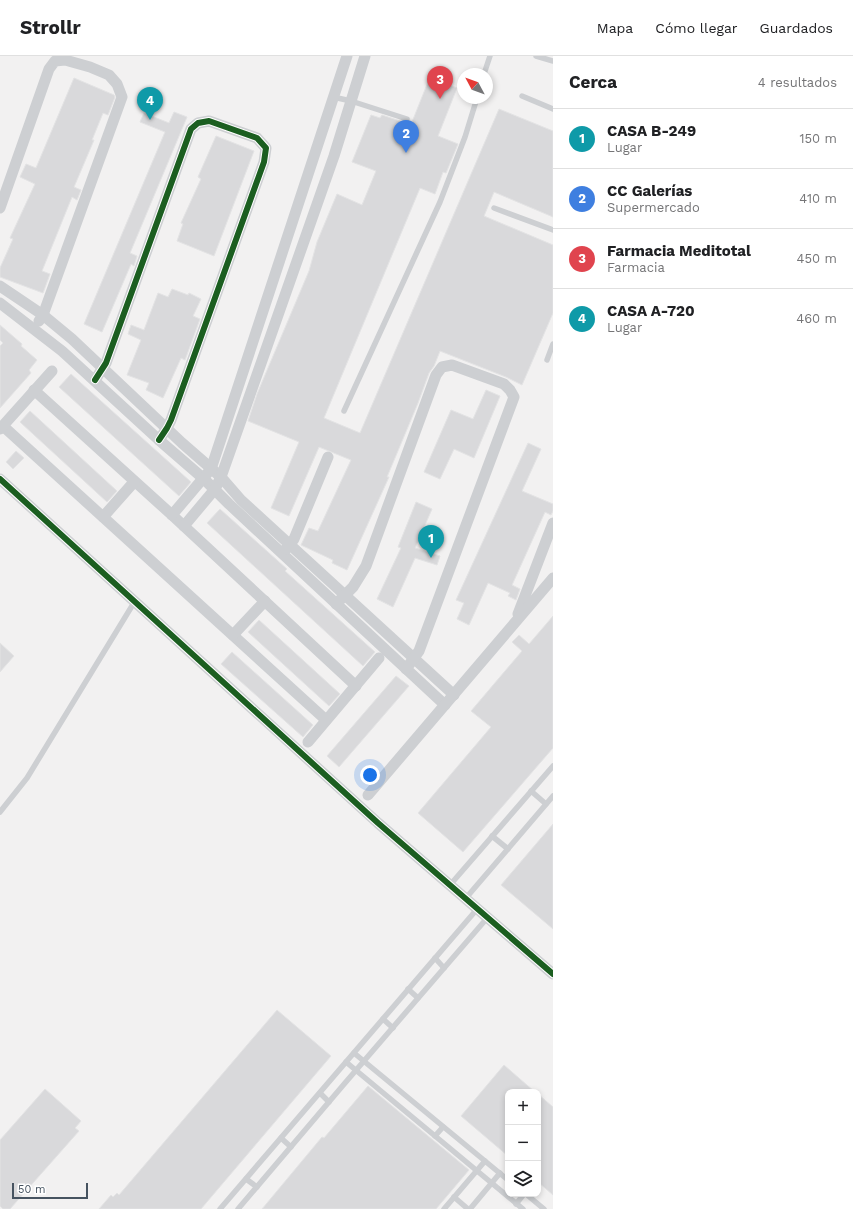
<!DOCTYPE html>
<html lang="es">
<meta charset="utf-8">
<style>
body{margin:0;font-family:"Work Sans",sans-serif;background:#f6f6f6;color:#202124}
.controls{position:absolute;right:12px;bottom:12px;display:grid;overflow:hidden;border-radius:8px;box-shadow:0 2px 6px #0003}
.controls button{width:36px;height:36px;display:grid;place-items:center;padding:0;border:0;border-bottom:1px solid #e0e0e0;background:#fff;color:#202124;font:20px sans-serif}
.compass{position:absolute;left:457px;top:12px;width:36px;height:36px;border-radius:50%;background:#fff;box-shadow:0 2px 6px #0003;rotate:311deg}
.scale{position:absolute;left:12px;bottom:10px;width:76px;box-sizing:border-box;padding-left:4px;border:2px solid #465360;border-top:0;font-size:11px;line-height:14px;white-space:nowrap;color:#465360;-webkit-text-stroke:3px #fff;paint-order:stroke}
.you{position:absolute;left:370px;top:719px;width:14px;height:14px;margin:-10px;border:3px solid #fff;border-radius:50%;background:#1a73e8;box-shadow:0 0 0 6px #1a73e833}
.badge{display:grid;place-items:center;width:26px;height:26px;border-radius:50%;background:#828a93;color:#fff;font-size:13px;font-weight:700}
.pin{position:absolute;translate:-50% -33px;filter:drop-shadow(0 1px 2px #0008)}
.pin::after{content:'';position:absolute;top:21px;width:14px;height:12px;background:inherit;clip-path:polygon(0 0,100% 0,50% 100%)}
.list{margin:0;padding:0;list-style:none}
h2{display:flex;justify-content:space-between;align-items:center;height:52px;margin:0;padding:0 16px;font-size:17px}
h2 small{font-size:13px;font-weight:400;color:#757577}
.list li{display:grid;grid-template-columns:26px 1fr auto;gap:12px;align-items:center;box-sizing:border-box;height:60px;padding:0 16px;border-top:1px solid #e0e0e0}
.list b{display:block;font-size:15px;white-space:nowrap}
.list p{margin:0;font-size:13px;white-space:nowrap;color:#757577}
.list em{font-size:13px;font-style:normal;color:#757577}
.icon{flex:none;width:22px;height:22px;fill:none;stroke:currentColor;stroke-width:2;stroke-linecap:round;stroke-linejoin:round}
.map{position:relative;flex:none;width:553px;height:1153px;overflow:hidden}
header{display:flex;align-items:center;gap:24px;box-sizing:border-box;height:56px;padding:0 20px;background:#fff;border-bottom:1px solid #e0e0e0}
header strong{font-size:19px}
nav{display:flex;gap:22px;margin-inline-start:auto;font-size:14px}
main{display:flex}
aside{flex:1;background:#fff}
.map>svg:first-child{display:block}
</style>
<header>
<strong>Strollr</strong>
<nav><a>Mapa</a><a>Cómo llegar</a><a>Guardados</a></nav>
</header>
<main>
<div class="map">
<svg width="553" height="1153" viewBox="0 0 553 1153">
<rect width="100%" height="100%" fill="#f2f1f1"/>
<g fill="#d9d9db" stroke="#e3e3e4">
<path d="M430 21 457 32 438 80 458 88 446 117 443 116 435 138 420 132 324 362 360 377 499 53 553 75V161L494 136 484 160 553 189V257L522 329 506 321 440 295 434 310 429 317 418 347 387 421H389L347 514 332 507 333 504 301 489 309 472 318 475 351 404 319 391 289 460 271 452 299 386 248 365 257 338 309 215 317 186 337 138 362 149 376 115 352 106 371 59 380 62 382 59 406 67 412 66Z"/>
<path d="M74 22 114 39 115 41 108 59 103 57 92 84H94L74 131 81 134 77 144 72 141 42 215 50 218 43 237 0 221V212L13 183 10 182 35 128 20 121 26 108 36 112Z"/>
<path d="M174 56 187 61 130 197 137 200 134 210 131 208 102 276 84 268 165 76 140 66 144 57 169 67Z"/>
<path d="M216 80 254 95 214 200 177 185 183 168 181 167 201 123 198 121Z"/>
<path d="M172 233 188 239 189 237 201 243 193 260 200 263 185 304 181 302 163 342 146 334 149 327 127 319 141 284 128 278 131 269 144 274 158 237 168 241Z"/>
<path d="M0 269 22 288 21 290 37 304 29 314 31 317 0 352V290L3 287 0 284Z"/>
<path d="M71 318 191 426 179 440 59 331Z"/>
<path d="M486 334 500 340 474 402 454 393 440 423 424 416 451 354 473 363Z"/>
<path d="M30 355 117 435 107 446 20 366Z"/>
<path d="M528 387 541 393 522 435 553 448V455L551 459 545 456 512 529 520 533 516 544 508 540 510 537 488 527 469 569 457 563 464 547 456 544Z"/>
<path d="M16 395 24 402 13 413 6 406Z"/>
<path d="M416 446 432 453 415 492 440 500 437 509 415 502 393 551 377 543 401 492 398 491Z"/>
<path d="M220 453 287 513 285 515 375 596 363 610 207 467Z"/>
<path d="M553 560V692L463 796 418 757 491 671 471 655 522 595 512 586 519 579 529 588Z"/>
<path d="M259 564 340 638 329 650 248 576Z"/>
<path d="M0 587 14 600 0 616Z"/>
<path d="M232 596 313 669 303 681 221 608Z"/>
<path d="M396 620 409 630 339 711 327 700Z"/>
<path d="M553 768V873L501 829Z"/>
<path d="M277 954 331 1000 201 1153H99L111 1139 113 1141 117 1137 119 1139Z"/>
<path d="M504 1009 535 1036H508V1100L461 1060Z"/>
<path d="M368 1030 469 1114 436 1153H262L322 1081 324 1082Z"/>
<path d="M45 1033 81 1065 75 1072 79 1075 10 1153H3L0 1150V1084Z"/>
<path d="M538 1038 553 1051V1139L538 1126Z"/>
</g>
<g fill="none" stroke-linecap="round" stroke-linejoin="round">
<g stroke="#cdcfd2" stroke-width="5.5">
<path d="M536 0 553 5"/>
<path d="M484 18 490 0"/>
<path d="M522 40 553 53"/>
<path d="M333 41 351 45 407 63"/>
<path d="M494 152 553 174"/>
<path d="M547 304 553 288"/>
<path d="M344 355 440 146 465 81 477 42"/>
<path d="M531 735 546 748"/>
<path d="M0 756 27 722 135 545"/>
<path d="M492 780 508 793"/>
<path d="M450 829 553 710"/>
<path d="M466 842 553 740"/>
<path d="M435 902 444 912"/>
<path d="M408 933 418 942"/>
<path d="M383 963 393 972"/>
<path d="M354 997 508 1124"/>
<path d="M346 1006 523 1153"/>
<path d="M320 1037 329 1046"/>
<path d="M435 1080 443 1071"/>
<path d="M281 1082 291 1091"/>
<path d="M246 1123 257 1131"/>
<path d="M526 1138 544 1153"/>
<path d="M454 1141 468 1153"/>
<path d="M516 1148 524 1138"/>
<path d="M220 1153 478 852"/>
<path d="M238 1153 345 1027 488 861"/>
<path d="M444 1153 485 1105"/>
<path d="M470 1153 500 1117"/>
</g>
<g stroke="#cdcfd2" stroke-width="11">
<path d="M0 152 49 13 55 5 65 4 90 11 109 19 117 28 122 41 43 259 39 265"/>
<path d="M0 230 43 259 72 283 182 387 221 421 241 444 454 639"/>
<path d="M0 247 62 295 159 384 204 423 229 448 445 649"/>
<path d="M95 324 106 307 191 73 198 67 209 65 257 82 266 92 264 106 171 364 167 372 159 384"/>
<path d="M34 334 172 459 356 630"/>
<path d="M3 370 326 664"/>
<path d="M0 373 52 315"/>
<path d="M0 423 378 767 553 918"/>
<path d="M172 459 211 413 347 0"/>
<path d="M103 461 134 426"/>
<path d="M184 470 215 433 221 421 334 100 365 0"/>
<path d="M286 493 294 483 328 401"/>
<path d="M336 548 353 531 366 510 436 319 442 311 452 309 504 328 510 334 514 341 419 595 406 613"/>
<path d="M518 558 553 467"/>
<path d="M233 579 265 545"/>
<path d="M308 686 379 602"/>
<path d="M368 739 553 522"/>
</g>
<defs>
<g id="cycleway">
<path d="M95 324 106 307 191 73 198 67 209 65 257 82 266 92 264 106 171 364 167 372 159 384"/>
<path d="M0 423 378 767 553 918"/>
</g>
</defs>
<use href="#cycleway" stroke="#fff" stroke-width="8"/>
<use href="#cycleway" stroke="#1b5e20" stroke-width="6"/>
</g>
</svg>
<div class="controls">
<button>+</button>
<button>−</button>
<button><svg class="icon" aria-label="layers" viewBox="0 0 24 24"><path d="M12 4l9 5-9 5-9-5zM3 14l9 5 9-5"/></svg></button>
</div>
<svg class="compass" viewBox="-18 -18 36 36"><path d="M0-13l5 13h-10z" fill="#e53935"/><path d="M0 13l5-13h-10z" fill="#757577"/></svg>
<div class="scale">50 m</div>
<div class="you"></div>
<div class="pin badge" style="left:431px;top:502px;background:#0f9aa8">1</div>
<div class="pin badge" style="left:406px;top:97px;background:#3f7fe0">2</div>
<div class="pin badge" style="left:440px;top:43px;background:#e0444e">3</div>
<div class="pin badge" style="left:150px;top:64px;background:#0f9aa8">4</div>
</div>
<aside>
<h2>Cerca<small>4 resultados</small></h2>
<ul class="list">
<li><span class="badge" style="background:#0f9aa8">1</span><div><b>CASA B-249</b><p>Lugar</p></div><em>150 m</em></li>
<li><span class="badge" style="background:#3f7fe0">2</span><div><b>CC Galerías</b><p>Supermercado</p></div><em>410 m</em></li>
<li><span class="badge" style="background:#e0444e">3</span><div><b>Farmacia Meditotal</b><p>Farmacia</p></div><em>450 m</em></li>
<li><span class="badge" style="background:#0f9aa8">4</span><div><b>CASA A-720</b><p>Lugar</p></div><em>460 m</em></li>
</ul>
</aside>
</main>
